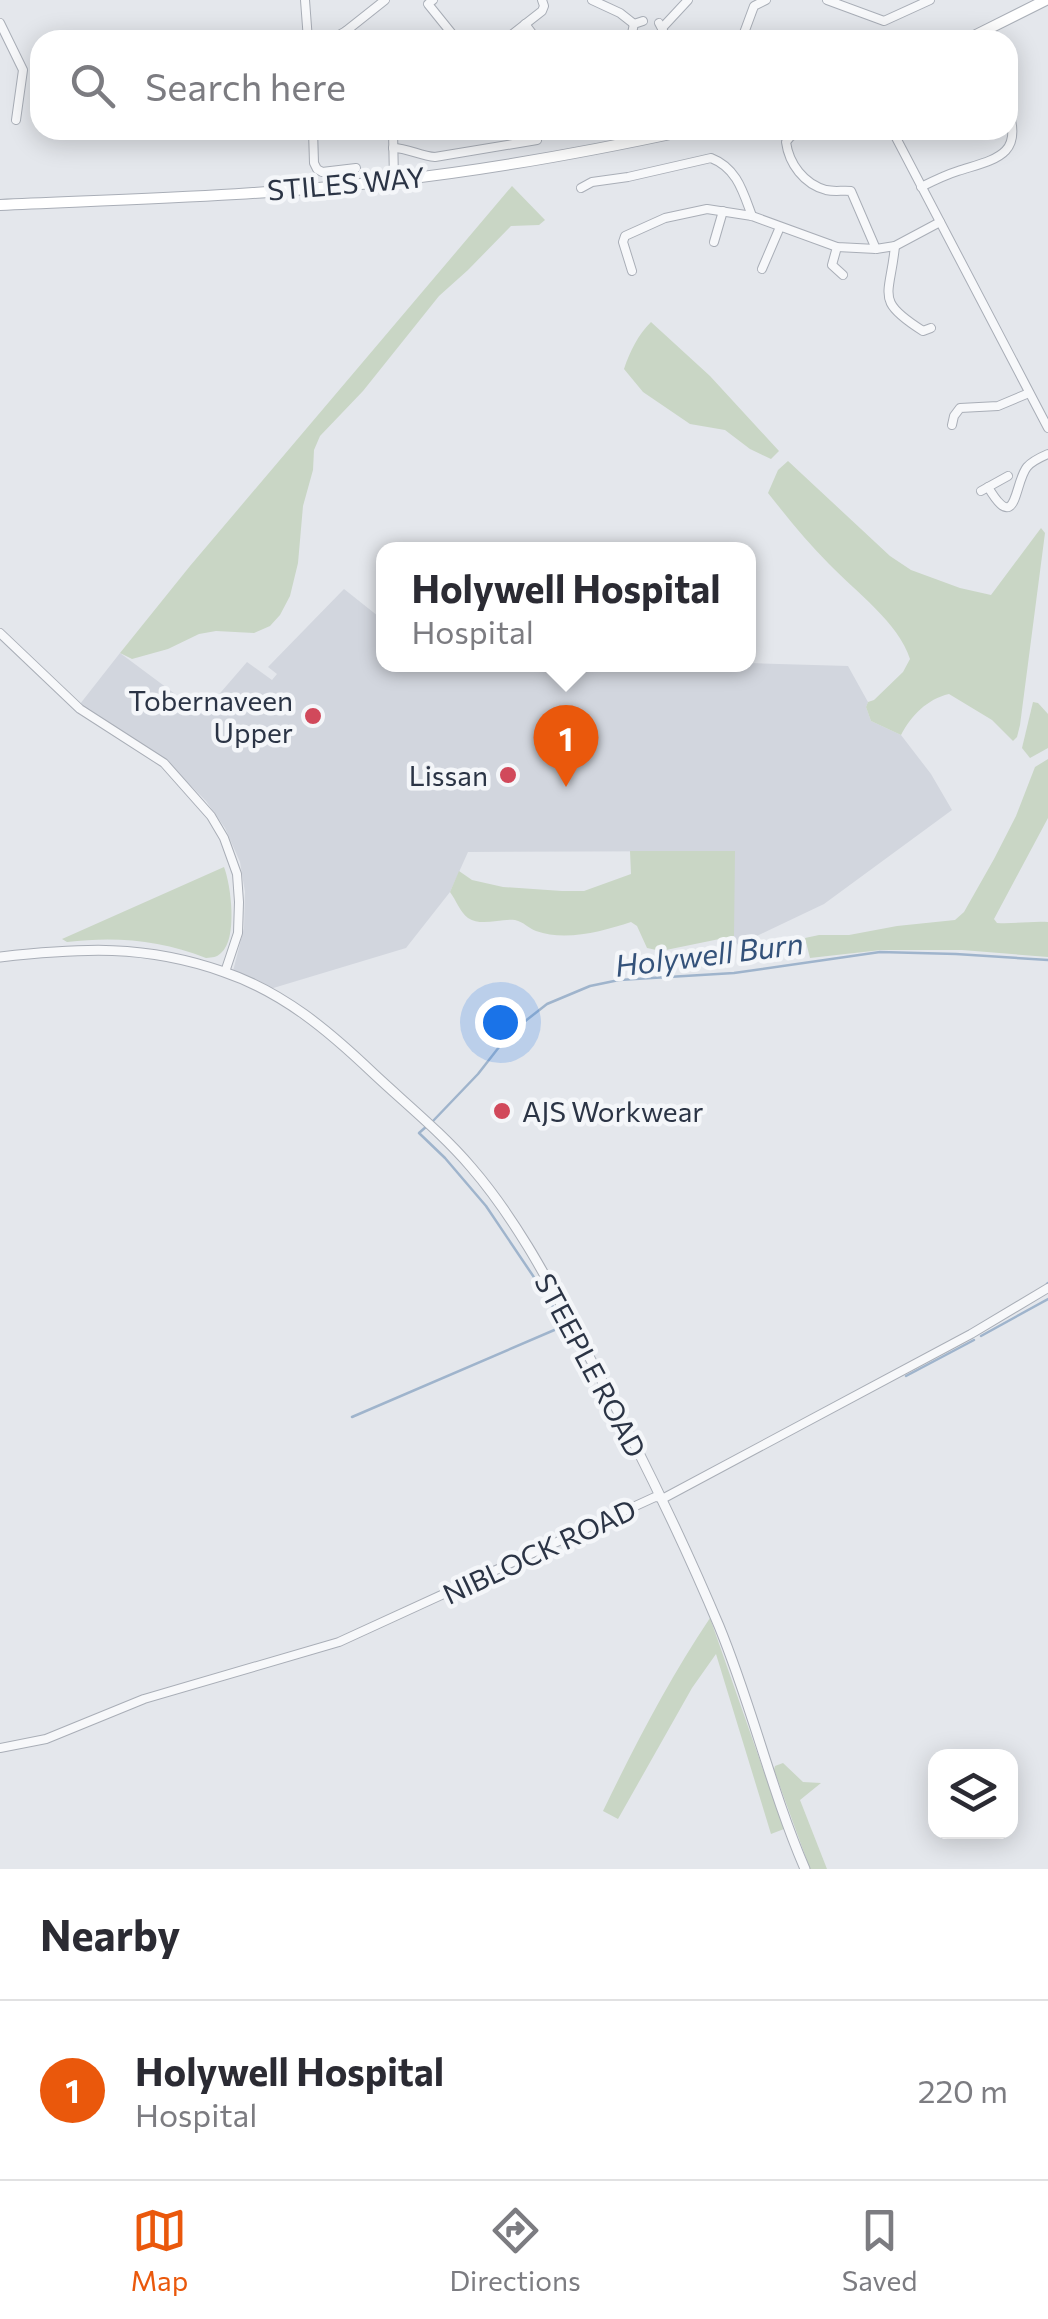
<!DOCTYPE html>
<style>
body{margin:0;font-family:Commissioner,sans-serif;background:#f2f2f3;color:#2b2b33}
.controls{position:absolute;right:30px;bottom:30px;display:grid;overflow:hidden;border-radius:20px;box-shadow:0 5px 25px #0003}
.controls button{width:90px;height:90px;display:grid;place-items:center;padding:0;border:0;border-bottom:2px solid #e1e1e2;background:#fff;color:#2b2b33;font:50px sans-serif}
.you{position:absolute;left:500px;top:1022px;width:35px;height:35px;margin:-25px;border:8px solid #fff;border-radius:50%;background:#1a73e8;box-shadow:0 0 0 15px #1a73e833}
.badge{display:grid;place-items:center;width:65px;height:65px;border-radius:50%;background:#ea580c;color:#fff;font-size:32px;font-weight:700}
.pin{position:absolute;translate:-50% -82px;filter:drop-shadow(0 2px 5px #0008)}
.pin::after{content:'';position:absolute;top:52px;width:35px;height:30px;background:inherit;clip-path:polygon(0 0,100% 0,50% 100%)}
.popup{position:absolute;left:376px;top:542px;width:380px;height:130px;box-sizing:border-box;display:grid;place-content:center;border-radius:20px;background:#fff;filter:drop-shadow(0 2px 8px #0005);font-size:32px;white-space:nowrap;color:#7c7c81}
.popup b{font-size:38px;color:#2b2b33}
.popup::after{content:'';position:absolute;left:50%;top:100%;margin-left:-20px;border:20px solid transparent;border-top-color:#fff}
.list{margin:0;padding:0;list-style:none}
h2{display:flex;justify-content:space-between;align-items:center;height:130px;margin:0;padding:0 40px;font-size:42px}
h2 small{font-size:32px;font-weight:400;color:#7c7c81}
.list li{display:grid;grid-template-columns:65px 1fr auto;gap:30px;align-items:center;box-sizing:border-box;height:180px;padding:0 40px;border-top:2px solid #e1e1e2}
.list b{display:block;font-size:38px;white-space:nowrap}
.list p{margin:0;font-size:32px;white-space:nowrap;color:#7c7c81}
.list em{font-size:32px;font-style:normal;color:#7c7c81}
.icon{flex:none;width:55px;height:55px;fill:none;stroke:currentColor;stroke-width:2;stroke-linecap:round;stroke-linejoin:round}
.map{position:relative;flex:none;width:1048px;height:1869px;overflow:hidden}
.search{position:absolute;background:#fff;box-shadow:0 5px 25px #0003;left:30px;right:30px;top:30px;height:110px;display:flex;align-items:center;gap:25px;box-sizing:border-box;padding:0 35px;border-radius:30px;color:#7c7c81;font-size:38px}
.sheet{height:310px;background:#fff}
nav{display:flex;justify-content:space-around;align-items:center;box-sizing:border-box;height:140px;border-top:2px solid #e1e1e2;background:#fff;font-size:28px;color:#7c7c81}
nav a{display:grid;justify-items:center;gap:5px}
nav .on{color:#ea580c}
.map>svg:first-child{display:block}
</style>
<div class="map">
<svg width="1048" height="1869" viewBox="0 0 1048 1869">
<rect width="100%" height="100%" fill="#e4e7ec"/>
<path fill="#d2d6de" d="M344 589 383 620 384 664H748L749 663 848 666 868 702 866 707 871 721 901 735 931 774 952 810 824 904 738 945 734 939V851L468 852 450 892 406 948 270 989 233 971 244 928 245 892 240 862 225 828 206 801 166 761 80 704 120 653 202 714 247 662 272 680 277 674 268 667Z"/>
<g fill="#c9d6c5">
<path d="M512 186 545 220 539 225 511 226 468 270 439 296 363 391 320 436 314 450 313 470 303 506 298 563 290 596 280 615 270 626 254 633 216 631 199 634 168 649 132 659 120 653 190 566Z"/>
<path d="M651 322 710 376 779 451 771 459 750 449 725 430 690 424 643 392 624 369C630 351 638 335 651 322Z"/>
<path d="M788 461 890 556 911 570 960 588 991 595 1041 528 1045 533 1020 725 1017 737 1013 741 992 720 949 694C927 699 911 716 901 735L871 721 866 707 868 702 874 700 903 672 910 659C899 623 855 591 829 564 807 542 787 517 768 493L778 470Z"/>
<path d="M1033 702 1038 703 1048 714V748L1030 758 1022 748Z"/>
<path d="M1048 759V818L994 919 997 923C1014 924 1031 921 1048 922V957L962 950H881L810 958 805 938 819 935H849L897 926 955 920 964 912 994 859 1016 816 1035 767Z"/>
<path d="M630 851H735L734 936 661 951 647 948 637 926 631 922C603 931 566 942 536 931 528 928 524 922 515 920 500 918 482 927 468 918 460 912 456 900 450 892L459 871 472 880 503 887 562 891H584L631 874Z"/>
<path d="M224 867C231 885 238 939 221 953 216 958 213 957 206 958 161 940 115 936 67 942L62 939Z"/>
<path d="M710 1618 784 1829 771 1834 716 1654 692 1688 618 1819 603 1811C635 1745 669 1679 710 1618Z"/>
<path d="M783 1763 803 1782 821 1783 800 1800 827 1869H810L774 1770 775 1766Z"/>
</g>
<g fill="none" stroke-linecap="round" stroke-linejoin="round">
<g stroke="#9fb4cc" stroke-width="2.5">
<path d="M433 1121 478 1074 510 1033 547 1004 590 986 619 980 734 973 880 952 956 954 1048 960"/>
<path d="M1047 1284 1048 1283"/>
<path d="M981 1336 1048 1299"/>
<path d="M906 1376 974 1340"/>
<path d="M352 1417 559 1328 552 1304 486 1206 445 1158 419 1133 427 1126"/>
</g>
<defs>
<g id="minor">
<path d="M305 0 308 40"/>
<path d="M433 0 428 4 457 40"/>
<path d="M592 0 620 13 634 24"/>
<path d="M827 0 884 21 930 0"/>
<path d="M0 23 23 70 16 120"/>
<path d="M659 23 668 40"/>
<path d="M525 24 537 40"/>
<path d="M662 28 688 0"/>
<path d="M346 31 385 0"/>
<path d="M632 33 634 24 643 21"/>
<path d="M330 40 346 31 353 40"/>
<path d="M505 40 542 11 544 6 542 0"/>
<path d="M739 40 744 33 754 6 766 0"/>
<path d="M313 130 314 163 317 169 322 172 356 168"/>
<path d="M393 130 394 181"/>
<path d="M809 130 791 136 786 142C789 164 804 184 826 190 835 192 843 190 851 191L876 249"/>
<path d="M892 130 1048 428"/>
<path d="M393 148C408 148 420 156 435 157L537 140"/>
<path d="M921 187C933 181 945 175 958 171 995 159 1024 156 1008 109"/>
<path d="M581 188 592 182 628 177 711 158C737 168 743 192 752 216"/>
<path d="M714 242 723 211"/>
<path d="M895 246C890 297 874 300 923 331L931 328"/>
<path d="M837 247 832 265 843 275"/>
<path d="M762 269 780 227"/>
<path d="M632 271 623 242 625 236 665 218 707 209 752 216 837 247 876 249 895 246 940 222"/>
<path d="M952 425 954 416 960 408 998 406 1029 393"/>
<path d="M988 487C1017 536 1014 483 1027 467 1032 461 1041 457 1048 454"/>
<path d="M981 491 1008 476"/>
<path d="M0 633 80 709 164 763 211 816 224 838 237 874 239 902 238 933 225 972"/>
<path d="M0 1748 46 1739 144 1699 339 1642 655 1497 664 1498 971 1334 1048 1288"/>
</g>
<path id="tertiary" d="M0 957C81 948 145 944 224 972 283 992 329 1031 373 1073 406 1104 442 1133 471 1167 517 1220 551 1286 584 1347 633 1438 679 1531 719 1626 752 1706 771 1790 805 1869"/>
<g id="secondary">
<path d="M966 40 1046 0"/>
<path d="M0 205C132 199 265 196 396 180 494 169 592 151 689 130"/>
</g>
</defs>
<use href="#minor" stroke="#a9aeb7" stroke-width="10"/>
<use href="#tertiary" stroke="#a9aeb7" stroke-width="11"/>
<use href="#secondary" stroke="#a9aeb7" stroke-width="12"/>
<use href="#minor" stroke="#f7f8fa" stroke-width="8"/>
<use href="#tertiary" stroke="#f7f8fa" stroke-width="9"/>
<use href="#secondary" stroke="#fff" stroke-width="10"/>
</g>
<g fill="#d1495b" stroke="#f4f6f9" stroke-width="4">
<circle cx="313" cy="716" r="10"/>
<circle cx="508" cy="775" r="10"/>
<circle cx="502" cy="1111" r="10"/>
</g>
<g text-anchor="middle" dominant-baseline="central" stroke-width="9" stroke-linejoin="round" paint-order="stroke">
<g font-size="28" fill="#2b3445" stroke="#f4f6f9">
<text transform="translate(346 183) rotate(-5)">STILES WAY</text>
<text transform="translate(591 1365) rotate(62)">STEEPLE ROAD</text>
<text transform="translate(539 1551) rotate(-25)">NIBLOCK ROAD</text>
</g>
<g font-size="28" fill="#2b3445" stroke="#f4f6f9" text-anchor="end">
<text x="293" y="700">Tobernaveen<tspan x="293" dy="32">Upper</tspan></text>
<text x="488" y="775">Lissan</text>
<text x="522" y="1111" text-anchor="start">AJS Workwear</text>
</g>
<g font-size="30" font-style="italic" fill="#34527a" stroke="#f4f6f9">
<text transform="translate(709 953) rotate(-7)">Holywell Burn</text>
</g>
</g>
</svg>
<div class="controls">
<button><svg class="icon" aria-label="layers" viewBox="0 0 24 24"><path d="M12 4l9 5-9 5-9-5zM3 14l9 5 9-5"/></svg></button>
</div>
<div class="you"></div>
<div class="pin badge" style="left:566px;top:787px">1</div>
<div class="popup"><b>Holywell Hospital</b>Hospital</div>
<div class="search"><svg class="icon" aria-label="search" viewBox="0 0 24 24"><circle cx="10" cy="10" r="6"/><path d="M15 15l6 6"/></svg>Search here</div>
</div>
<section class="sheet">
<h2>Nearby<small></small></h2>
<ul class="list">
<li><span class="badge">1</span><div><b>Holywell Hospital</b><p>Hospital</p></div><em>220 m</em></li>
</ul>
</section>
<nav>
<a class="on"><svg class="icon" aria-label="map" viewBox="0 0 24 24"><path d="M3 6l6-2 6 2 6-2v14l-6 2-6-2-6 2zM9 4v14M15 6v14"/></svg>Map</a>
<a><svg class="icon" aria-label="directions" viewBox="0 0 24 24"><path d="M12 3l9 9-9 9-9-9zM9 14v-3h6M13 9l2 2-2 2"/></svg>Directions</a>
<a><svg class="icon" aria-label="saved" viewBox="0 0 24 24"><path d="M7 4h10v16l-5-4-5 4z"/></svg>Saved</a>
</nav>
